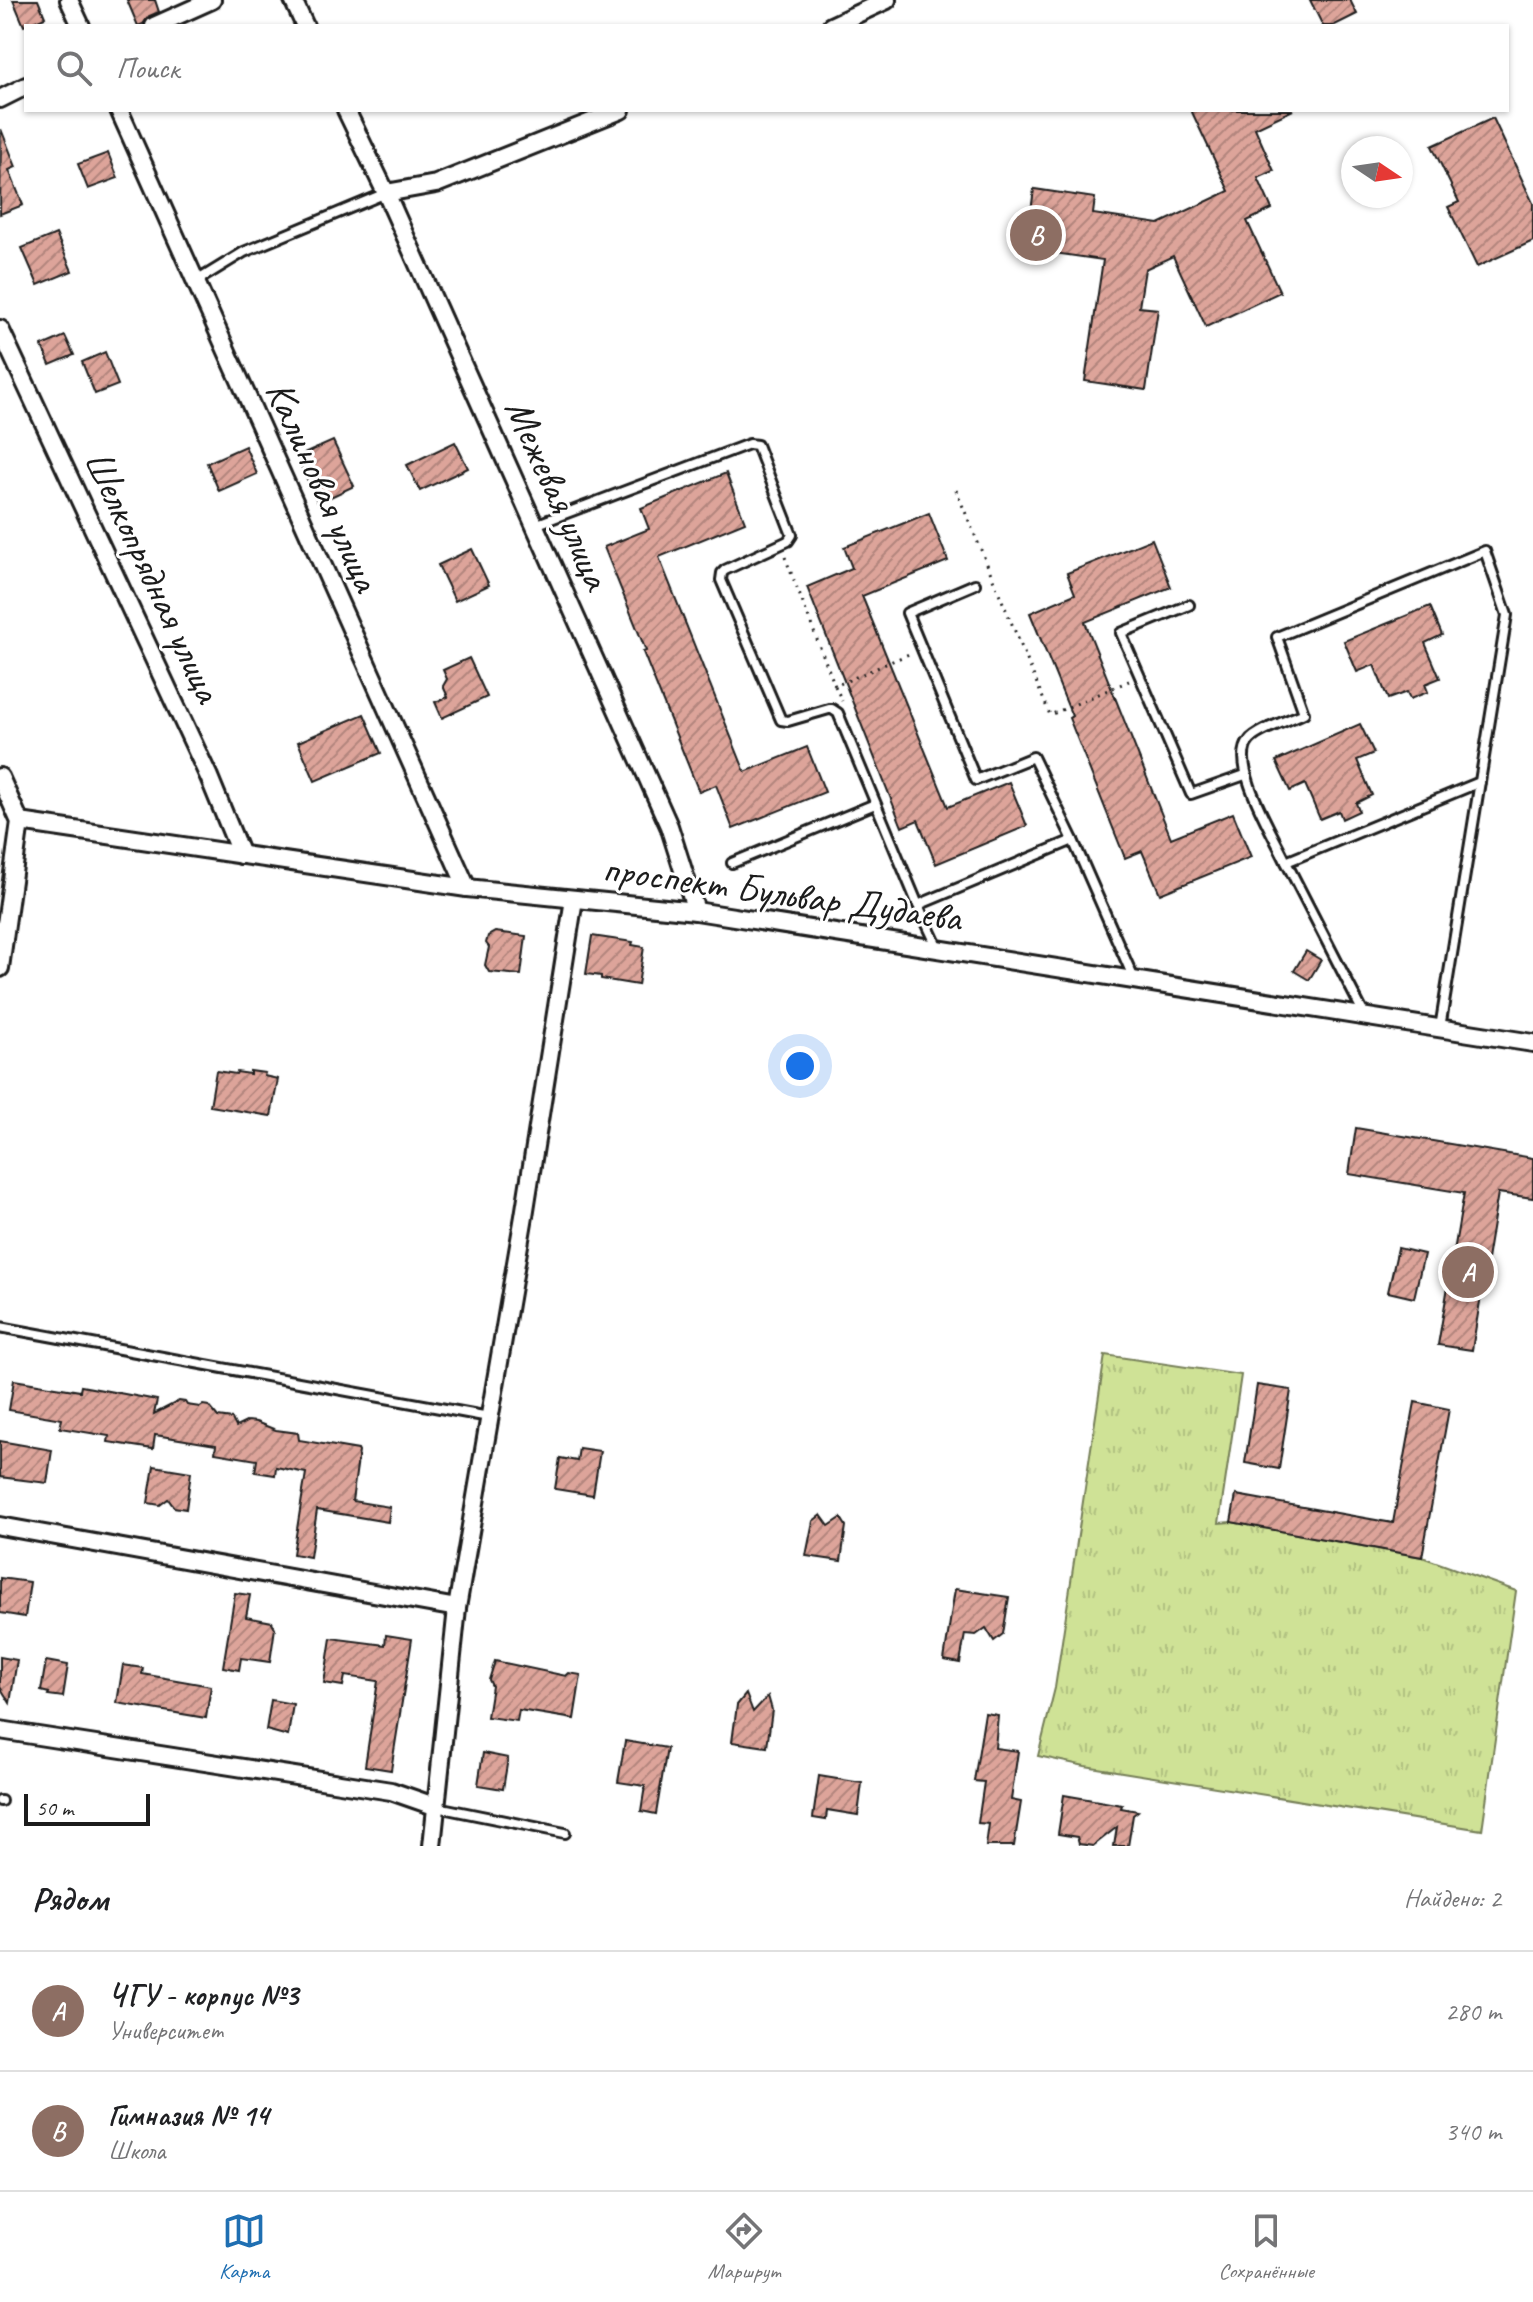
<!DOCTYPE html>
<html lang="ru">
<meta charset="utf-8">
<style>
body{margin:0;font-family:Caveat,sans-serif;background:#f2f2f2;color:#202124}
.compass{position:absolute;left:1341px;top:136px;width:72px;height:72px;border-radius:50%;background:#fff;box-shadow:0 2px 6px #0004;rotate:103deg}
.scale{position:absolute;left:24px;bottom:20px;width:126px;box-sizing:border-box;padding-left:8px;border:4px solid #1c1c1c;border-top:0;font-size:22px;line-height:28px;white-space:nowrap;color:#1c1c1c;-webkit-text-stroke:6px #fff;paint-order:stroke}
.you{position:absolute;left:800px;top:1066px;width:28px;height:28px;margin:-20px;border:6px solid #fff;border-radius:50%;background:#1a73e8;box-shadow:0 0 0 12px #1a73e833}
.badge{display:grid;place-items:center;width:52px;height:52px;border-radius:50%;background:#1f6fb2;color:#fff;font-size:26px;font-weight:700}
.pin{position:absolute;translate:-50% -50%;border:4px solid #fff;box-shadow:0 2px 8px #0006}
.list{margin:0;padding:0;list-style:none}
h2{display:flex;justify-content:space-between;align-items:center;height:104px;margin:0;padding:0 32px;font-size:34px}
h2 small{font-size:26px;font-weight:400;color:#757577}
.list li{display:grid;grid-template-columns:52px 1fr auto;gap:24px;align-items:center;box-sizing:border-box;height:120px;padding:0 32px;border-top:2px solid #e0e0e0}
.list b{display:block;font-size:30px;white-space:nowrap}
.list p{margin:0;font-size:26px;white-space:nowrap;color:#757577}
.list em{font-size:26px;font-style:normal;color:#757577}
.icon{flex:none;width:44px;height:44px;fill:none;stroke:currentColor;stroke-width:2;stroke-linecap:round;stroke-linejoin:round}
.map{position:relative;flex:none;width:1533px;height:1846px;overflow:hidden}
.search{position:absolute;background:#fff;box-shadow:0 2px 6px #0004;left:24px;right:24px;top:24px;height:88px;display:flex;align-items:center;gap:20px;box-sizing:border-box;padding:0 28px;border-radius:0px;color:#757577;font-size:30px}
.sheet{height:344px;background:#fff}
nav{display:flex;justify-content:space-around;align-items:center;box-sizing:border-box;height:112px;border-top:2px solid #e0e0e0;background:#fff;font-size:22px;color:#757577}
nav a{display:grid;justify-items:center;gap:4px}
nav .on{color:#1f6fb2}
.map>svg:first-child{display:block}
</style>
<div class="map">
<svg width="1533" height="1846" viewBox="0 0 1533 1846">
<defs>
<pattern id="grass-tufts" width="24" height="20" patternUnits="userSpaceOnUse" patternTransform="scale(2)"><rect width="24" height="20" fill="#cfe296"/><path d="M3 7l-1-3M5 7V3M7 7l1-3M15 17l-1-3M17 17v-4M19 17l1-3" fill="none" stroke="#b1c181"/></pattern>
<pattern id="building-hatch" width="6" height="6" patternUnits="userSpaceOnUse" patternTransform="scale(2)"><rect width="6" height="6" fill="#dda49a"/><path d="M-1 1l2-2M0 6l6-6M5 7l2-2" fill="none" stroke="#b2857d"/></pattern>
</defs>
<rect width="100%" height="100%" fill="#fff"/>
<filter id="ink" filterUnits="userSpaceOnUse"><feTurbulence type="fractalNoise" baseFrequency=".0125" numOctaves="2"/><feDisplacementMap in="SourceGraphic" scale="16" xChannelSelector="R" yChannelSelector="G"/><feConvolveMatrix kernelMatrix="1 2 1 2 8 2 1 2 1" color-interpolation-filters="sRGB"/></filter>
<g filter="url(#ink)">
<path fill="url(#grass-tufts)" stroke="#767f59" stroke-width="2" d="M1105 1355 1241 1375 1219 1523 1231 1522 1422 1557 1516 1591 1482 1830 1085 1766 1038 1756 1055 1688Z"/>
<g fill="url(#building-hatch)" stroke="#1c1c1c" stroke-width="2">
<path d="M13 0H38L45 17 24 26Z"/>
<path d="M127 0H155L159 12 149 16 143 24 138 26Z"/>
<path d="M1310 0H1350L1357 14 1333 26H1323Z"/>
<path d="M1191 110H1293L1255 128 1274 171 1258 178 1272 209 1247 221 1280 292 1206 327 1173 256 1145 269 1139 307 1158 309 1146 390 1085 381 1103 260 1026 249 1034 189 1095 198 1093 214 1159 224 1229 191Z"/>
<path d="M1493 118 1533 203V241L1477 267 1448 207 1459 202 1432 146Z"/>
<path d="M1 129 16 167 9 170 23 205 0 214Z"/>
<path d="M108 153 118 178 88 189 78 164Z"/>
<path d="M56 234 72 271 38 285 22 248Z"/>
<path d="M65 336 74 355 50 365 42 346Z"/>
<path d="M105 352 118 385 95 394 82 362Z"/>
<path d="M333 441 354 486 318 503 297 457Z"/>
<path d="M455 442 468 468 420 491 407 465Z"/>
<path d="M245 446 257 474 219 491 207 463Z"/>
<path d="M726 473 745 522 659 557 745 772 807 747 825 792 733 829 716 785 699 792 643 652 646 651 604 547 649 529 641 508Z"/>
<path d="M929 513 948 561 862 596 948 807 1009 782 1027 826 936 864 918 820 902 827 807 587 852 568 844 547Z"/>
<path d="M1152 539 1171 587 1085 622 1171 838 1233 813 1251 857 1160 894 1142 851 1125 858 1069 718 1072 716 1030 613 1075 594 1067 573Z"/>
<path d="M472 549 489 585 455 601 438 565Z"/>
<path d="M1430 606 1442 635 1425 643 1440 678 1425 684 1428 692 1410 699 1407 692 1388 699 1374 665 1357 672 1344 641Z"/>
<path d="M469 658 487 697 442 718 435 702 448 697 443 686 447 679 443 670Z"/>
<path d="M364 714 381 753 315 781 298 742Z"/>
<path d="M1360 724 1374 753 1357 760 1372 795 1356 803 1359 811 1342 819 1339 811 1320 819 1305 784 1290 791 1276 761Z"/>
<path d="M495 932 526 936 521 975 489 972 485 965 489 947 486 943 488 936Z"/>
<path d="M592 936 633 942 632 945 644 947 638 985 601 979V976L586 974Z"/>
<path d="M1306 951 1321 960 1309 980 1294 971Z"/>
<path d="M216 1071 236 1074 237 1072 250 1074V1071L265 1073 264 1076 278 1079 271 1116 210 1106Z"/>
<path d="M1356 1128 1533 1158V1198L1498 1193 1472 1350 1438 1345 1464 1193 1349 1174Z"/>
<path d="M1398 1248 1424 1254 1414 1298 1388 1292Z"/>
<path d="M14 1380 80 1391 81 1386 157 1400 154 1414 179 1401 185 1402 187 1405 200 1407 203 1405 209 1406 218 1417 232 1419 236 1427 248 1421 256 1422 276 1430 298 1433 299 1440 358 1450 359 1452 352 1501 390 1507 388 1522 317 1510 310 1557 293 1554 306 1473 276 1467 275 1475 255 1472 257 1460 215 1453 216 1445 155 1435 153 1449 108 1442 109 1436 60 1428 62 1419 9 1410Z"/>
<path d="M1257 1385 1291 1390 1279 1469 1245 1463Z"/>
<path d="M1415 1402 1449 1409 1422 1557 1231 1522 1236 1495 1393 1523Z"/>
<path d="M0 1441 52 1450 47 1483 0 1477Z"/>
<path d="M579 1448 600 1451 593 1495 555 1489 560 1458 577 1461Z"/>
<path d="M154 1466 191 1472 186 1509 174 1507 168 1499 160 1505 148 1503Z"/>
<path d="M821 1515 829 1526 841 1518 846 1526 841 1561 806 1556 813 1521Z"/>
<path d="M0 1578 30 1582 25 1617 0 1613Z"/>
<path d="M955 1589 1009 1597 1003 1634 994 1641 986 1628 976 1635 965 1634 960 1663 944 1660Z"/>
<path d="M235 1593 250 1595 246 1617 272 1622 275 1628 270 1662 241 1658 239 1670 223 1667Z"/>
<path d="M386 1635 412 1639 391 1770 365 1766 378 1681 345 1676 343 1686 324 1683 331 1638 385 1645Z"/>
<path d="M0 1657 17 1660 10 1703 0 1687Z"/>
<path d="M46 1661 68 1665 63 1697 48 1695 49 1693 41 1691Z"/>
<path d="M495 1661 566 1676 569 1673 581 1675 574 1719 519 1710 517 1721 487 1717 492 1686 489 1680Z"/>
<path d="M123 1665 143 1668 142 1674 211 1686 206 1718 117 1703Z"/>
<path d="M746 1694 753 1712 768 1696 772 1710 767 1747 732 1742 737 1705Z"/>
<path d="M271 1700 293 1704 288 1736 266 1730Z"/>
<path d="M985 1713 998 1715 995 1748 1018 1751 1011 1800 1021 1802 1014 1846H986L989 1824 978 1823 984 1782 974 1781Z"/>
<path d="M625 1741 667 1748 656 1814 641 1811 645 1786 618 1782Z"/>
<path d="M483 1753 508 1758 503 1789 478 1785Z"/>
<path d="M819 1776 862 1783 858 1815 827 1810 826 1820 813 1818Z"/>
<path d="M1064 1795 1122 1805 1121 1808 1138 1811 1133 1815 1128 1846H1114L1117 1827 1093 1846 1079 1844 1077 1837 1058 1834Z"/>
</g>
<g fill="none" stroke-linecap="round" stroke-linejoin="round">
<defs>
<g id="service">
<path d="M195 282 244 252 386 193"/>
<path d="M535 525 749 444 757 445 792 535 788 541 725 570 722 573 721 580 781 720 788 721 829 709H832L838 713 918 905 938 948"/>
<path d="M975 584 907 613 976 780 1033 757 1073 840 1134 979"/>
<path d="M1189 605 1121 633 1191 794 1245 775"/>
<path d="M1286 862C1275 837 1229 764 1249 741 1257 730 1290 720 1304 713L1277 637 1485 551 1507 615 1440 1028"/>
<path d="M732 863 875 804"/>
<path d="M918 905 1073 840"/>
<path d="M1365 1016 1286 862 1480 782"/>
<path d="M0 1327 489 1417"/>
<path d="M0 1801H1"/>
<path d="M437 1807 565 1833"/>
</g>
<g id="minor">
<path d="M69 0 81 26"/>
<path d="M293 0 305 26"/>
<path d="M154 26 212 0"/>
<path d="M831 26 887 0"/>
<path d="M0 99 26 86"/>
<path d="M119 110 467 888"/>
<path d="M346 110 386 193 669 826 696 911"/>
<path d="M386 193 436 184 621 110"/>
<path d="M0 329 209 777 241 855"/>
<path d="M0 777 20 822 0 968"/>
<path d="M20 822 467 888 696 911 1533 1043"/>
<path d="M0 1526 457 1608"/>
<path d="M0 1730 391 1791 437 1807"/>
<path d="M432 1846 457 1608 524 1216 574 899"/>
</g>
</defs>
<use href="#service" stroke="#1c1c1c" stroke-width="14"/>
<use href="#minor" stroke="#1c1c1c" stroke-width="22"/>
<g stroke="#1c1c1c" stroke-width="3" stroke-dasharray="2 6" stroke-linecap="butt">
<path d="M956 490 1050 715 1129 681"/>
<path d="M785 557 835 686 911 653"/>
<path d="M835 686 842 701"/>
</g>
<use href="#service" stroke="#fff" stroke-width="8"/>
<use href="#minor" stroke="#fff" stroke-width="16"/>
</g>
</g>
<g text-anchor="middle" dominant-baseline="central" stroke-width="6" stroke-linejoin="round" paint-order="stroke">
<g font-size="40" fill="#1c1c1c" stroke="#fff">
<text transform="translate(323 486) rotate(66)">Калиновая улица</text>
<text transform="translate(558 494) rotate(66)">Межевая улица</text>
<text transform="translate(153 576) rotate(65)">Шелкопрядная улица</text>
<text transform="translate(782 893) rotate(8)">проспект Бульвар Дудаева</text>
</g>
</g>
</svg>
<svg class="compass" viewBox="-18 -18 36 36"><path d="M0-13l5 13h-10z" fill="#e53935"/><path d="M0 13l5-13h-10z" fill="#757577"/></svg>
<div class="scale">50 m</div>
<div class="you"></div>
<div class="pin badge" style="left:1468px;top:1272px;background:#8d6e63">A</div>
<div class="pin badge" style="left:1036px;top:235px;background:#8d6e63">B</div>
<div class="search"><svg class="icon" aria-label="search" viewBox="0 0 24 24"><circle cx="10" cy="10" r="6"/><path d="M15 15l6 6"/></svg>Поиск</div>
</div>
<section class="sheet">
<h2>Рядом<small>Найдено: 2</small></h2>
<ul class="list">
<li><span class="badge" style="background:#8d6e63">A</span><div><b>ЧГУ - корпус №3</b><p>Университет</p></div><em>280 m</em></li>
<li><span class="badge" style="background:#8d6e63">B</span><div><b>Гимназия № 14</b><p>Школа</p></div><em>340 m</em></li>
</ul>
</section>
<nav>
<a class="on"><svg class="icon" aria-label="map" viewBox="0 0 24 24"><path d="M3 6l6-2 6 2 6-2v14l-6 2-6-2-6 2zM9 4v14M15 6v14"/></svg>Карта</a>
<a><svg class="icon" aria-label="directions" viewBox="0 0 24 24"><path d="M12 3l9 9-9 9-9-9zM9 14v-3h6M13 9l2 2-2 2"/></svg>Маршрут</a>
<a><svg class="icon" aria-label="saved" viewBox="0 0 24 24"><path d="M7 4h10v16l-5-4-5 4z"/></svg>Сохранённые</a>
</nav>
